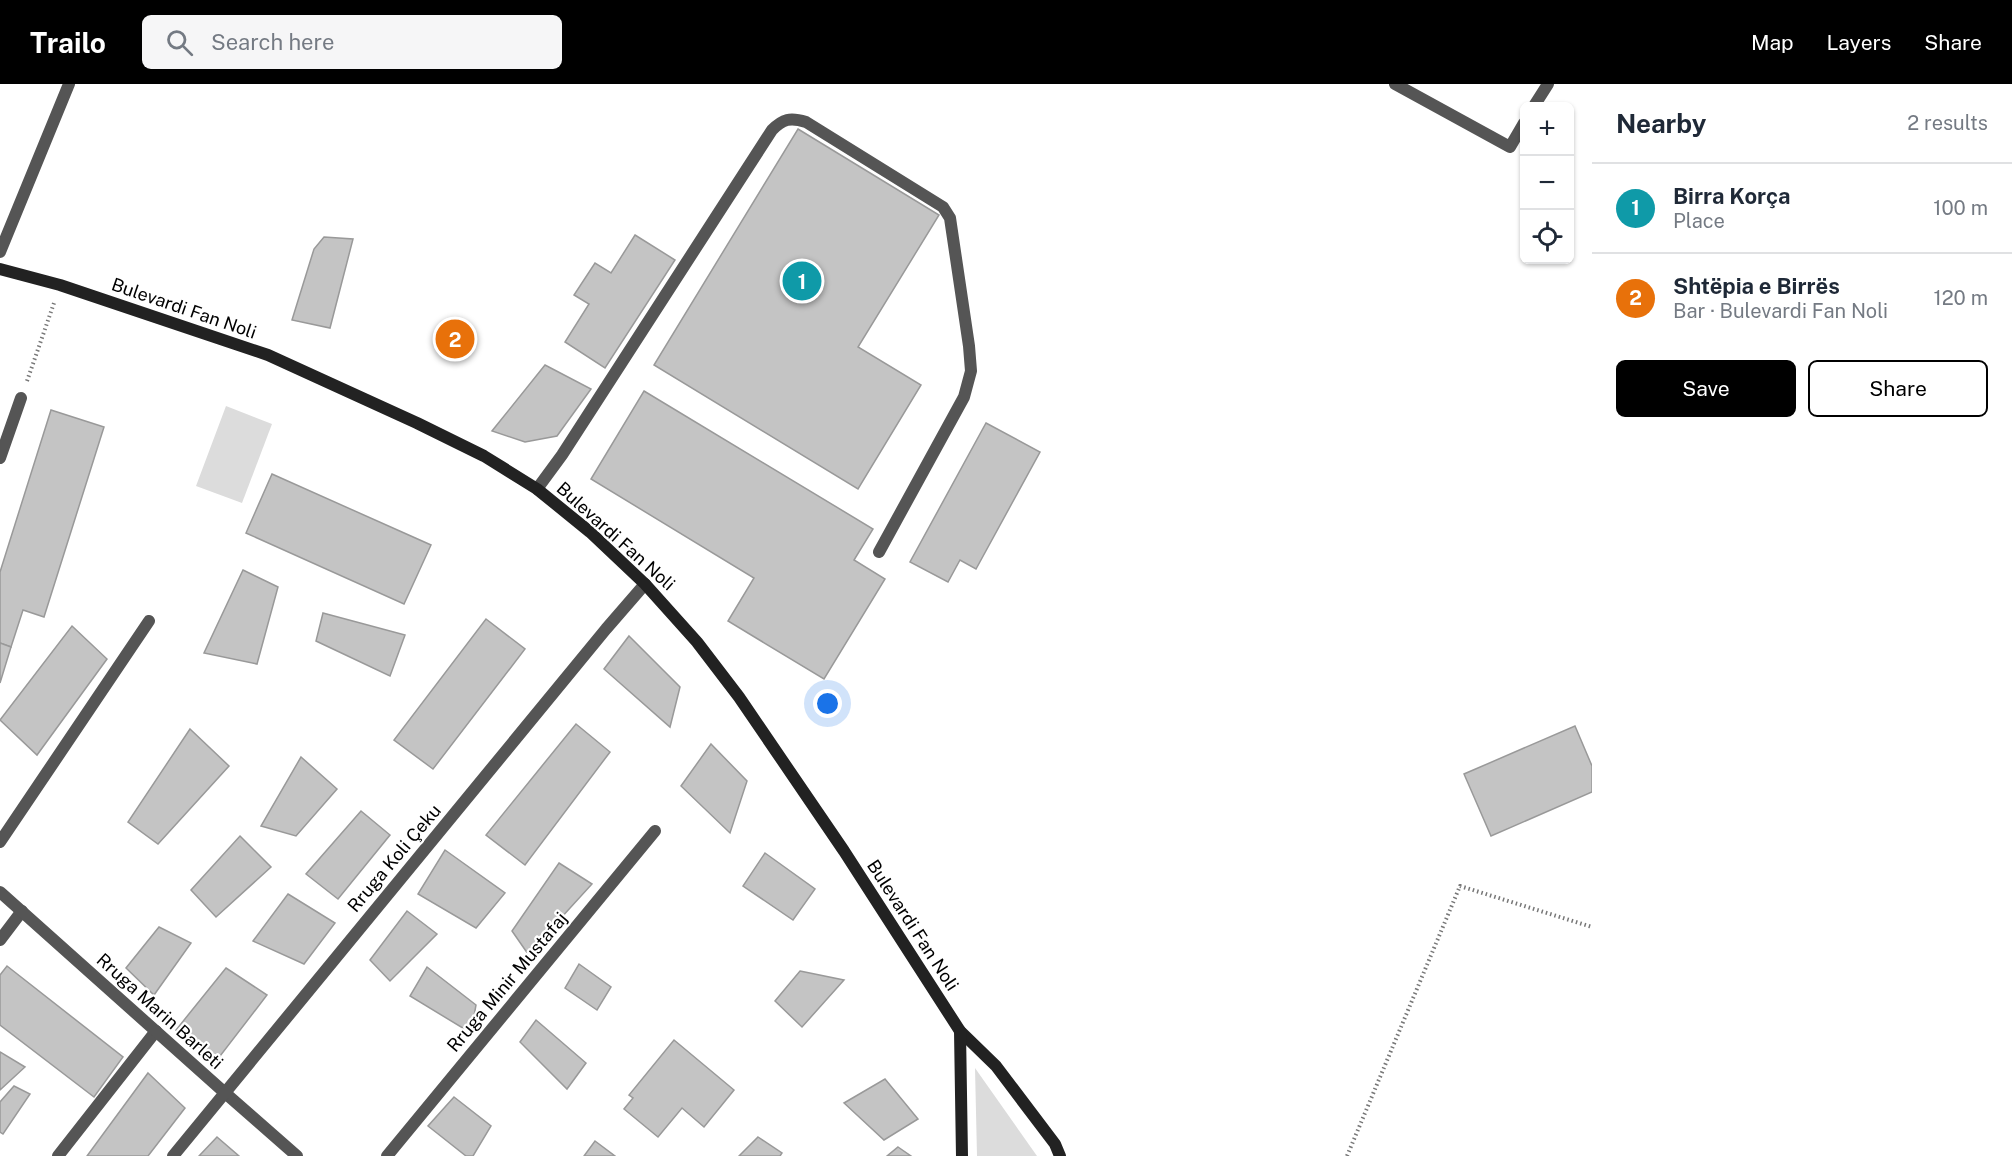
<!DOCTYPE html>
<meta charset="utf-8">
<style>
body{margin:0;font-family:"Public Sans",sans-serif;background:#f6f6f7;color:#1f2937}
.controls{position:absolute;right:18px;top:18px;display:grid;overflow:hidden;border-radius:9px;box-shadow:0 2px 4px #0004}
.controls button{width:54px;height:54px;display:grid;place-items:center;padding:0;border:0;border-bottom:2px solid #e0e1e3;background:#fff;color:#1f2937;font:30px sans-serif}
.you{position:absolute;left:828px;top:620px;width:21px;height:21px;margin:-15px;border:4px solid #fff;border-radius:50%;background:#1a73e8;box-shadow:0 0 0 9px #1a73e833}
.badge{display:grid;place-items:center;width:39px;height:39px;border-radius:50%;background:#000;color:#fff;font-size:20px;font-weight:700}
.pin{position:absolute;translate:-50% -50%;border:3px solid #fff;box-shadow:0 2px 6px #0006}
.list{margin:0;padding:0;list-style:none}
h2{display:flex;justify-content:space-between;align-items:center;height:78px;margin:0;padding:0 24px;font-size:26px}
h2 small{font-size:20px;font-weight:400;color:#747a83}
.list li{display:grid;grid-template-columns:39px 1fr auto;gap:18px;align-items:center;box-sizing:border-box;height:90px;padding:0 24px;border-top:2px solid #e0e1e3}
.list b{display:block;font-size:22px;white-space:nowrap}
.list p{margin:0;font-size:20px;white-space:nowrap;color:#747a83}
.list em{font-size:20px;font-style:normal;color:#747a83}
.actions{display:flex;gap:12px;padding:18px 24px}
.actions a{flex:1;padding:14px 0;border:2px solid #000;border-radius:9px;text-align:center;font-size:21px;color:#000}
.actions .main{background:#000;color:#fff}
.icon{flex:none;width:33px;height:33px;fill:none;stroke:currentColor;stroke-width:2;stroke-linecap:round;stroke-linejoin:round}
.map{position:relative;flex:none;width:1592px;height:1072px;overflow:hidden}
header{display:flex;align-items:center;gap:36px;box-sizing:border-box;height:84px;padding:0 30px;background:#000;color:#fff}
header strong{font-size:28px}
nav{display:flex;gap:33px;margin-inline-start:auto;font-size:21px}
.search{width:420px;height:54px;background:#f6f6f7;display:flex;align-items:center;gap:15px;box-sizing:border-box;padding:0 21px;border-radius:9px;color:#747a83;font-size:22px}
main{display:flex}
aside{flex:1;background:#fff}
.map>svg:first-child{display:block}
</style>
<header>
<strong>Trailo</strong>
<div class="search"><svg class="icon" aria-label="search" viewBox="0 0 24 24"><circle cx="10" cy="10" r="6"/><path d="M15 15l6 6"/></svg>Search here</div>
<nav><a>Map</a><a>Layers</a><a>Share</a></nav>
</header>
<main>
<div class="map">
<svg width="1592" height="1072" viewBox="0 0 1592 1072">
<rect width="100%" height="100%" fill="#fff"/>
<g fill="#dcdcdc">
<path d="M226 322 272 340 242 419 196 402Z"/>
<path d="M975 984 1037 1072H977Z"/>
</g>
<g fill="#c4c4c4" stroke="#999" stroke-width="1.5">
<path d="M798 45 939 131 858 263 921 301 858 405 654 281Z"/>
<path d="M635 151 675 176 605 284 565 258 589 220 574 211 595 179 611 189Z"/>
<path d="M324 153 353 155 330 244 292 236 314 165Z"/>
<path d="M545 281 591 305 557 352 525 358 492 347Z"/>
<path d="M644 307 873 445 854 476 885 495 824 595 728 537 754 494 591 395Z"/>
<path d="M51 326 104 343 44 533 23 526 11 563 0 559V488Z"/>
<path d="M986 339 1040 368 976 485 960 476 948 498 910 478Z"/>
<path d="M272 390 431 461 404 520 246 449Z"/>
<path d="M243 486 278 503 257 580 204 569Z"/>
<path d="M323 529 405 551 390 592 316 557Z"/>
<path d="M486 535 525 565 433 685 394 656Z"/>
<path d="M72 542 107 575 37 671 0 636Z"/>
<path d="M629 552 680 603 670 643 604 585Z"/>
<path d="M0 559 11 563 0 599Z"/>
<path d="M576 640 610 668 525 781 486 751Z"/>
<path d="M1575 642 1592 682V708L1491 752 1464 690Z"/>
<path d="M190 645 229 682 158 760 128 738Z"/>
<path d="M711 660 747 697 730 749 681 702Z"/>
<path d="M301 673 337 705 296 752 261 742Z"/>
<path d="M361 727 390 751 338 815 306 790Z"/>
<path d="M240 752 271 783 216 833 191 806Z"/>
<path d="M445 766 505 809 476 844 418 810Z"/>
<path d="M765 769 815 805 793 836 743 802Z"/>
<path d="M559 779 592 800 528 870 512 847Z"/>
<path d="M288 810 335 839 304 880 253 857Z"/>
<path d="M407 827 437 850 390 897 370 876Z"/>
<path d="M159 843 191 859 154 911 126 884Z"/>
<path d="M579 880 611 903 597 926 565 904Z"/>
<path d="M7 882 123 973 94 1013 0 941V891Z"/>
<path d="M427 883 476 921 471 949 410 912Z"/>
<path d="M226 884 267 911 217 976 176 946Z"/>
<path d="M800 887 844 896 802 943 775 917Z"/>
<path d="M536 936 586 979 567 1005 520 958Z"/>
<path d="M674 956 734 1006 704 1043 682 1024 658 1053 624 1025 633 1014 629 1011Z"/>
<path d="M0 968 25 983 0 1006Z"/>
<path d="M148 989 185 1024 148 1072H87Z"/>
<path d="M885 995 918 1035 884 1056 844 1019Z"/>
<path d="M14 1002 30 1010 3 1050 0 1048V1018Z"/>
<path d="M454 1013 491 1042 473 1072H466L428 1042Z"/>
<path d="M217 1053 239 1072H199Z"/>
<path d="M758 1053 782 1069 780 1072H739Z"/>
<path d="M595 1057 615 1072H584Z"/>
<path d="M898 1063 911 1072H887Z"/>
</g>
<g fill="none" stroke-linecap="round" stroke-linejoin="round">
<g stroke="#777" stroke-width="4" stroke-dasharray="1.5 3" stroke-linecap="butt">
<path d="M27 297 54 219"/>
<path d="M1347 1072 1460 802 1592 843"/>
</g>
<g stroke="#555" stroke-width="12">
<path d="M537 405 562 371 772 46C783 35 790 33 806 38L943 123 950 134 969 262 971 287 964 313 879 468"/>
<path d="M0 856 22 827"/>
<path d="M58 1072 156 947"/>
</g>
<g stroke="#555" stroke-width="12">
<path d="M1395 0 1510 63 1524 39"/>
<path d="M1534 22 1548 0"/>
<path d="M0 168 69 0"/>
<path d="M0 374 21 314"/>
<path d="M0 758 149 537"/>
<path d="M0 808 224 1008 297 1072"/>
<path d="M173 1072 606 545 645 500"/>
<path d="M387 1072 655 747"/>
</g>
<g stroke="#222" stroke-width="12">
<path d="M0 185 60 201 268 271 417 339 484 372 537 405 590 448 645 500 697 558 739 613 844 767 960 947 996 982 1055 1060 1060 1072"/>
<path d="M960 947 962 1072"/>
</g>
</g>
<g text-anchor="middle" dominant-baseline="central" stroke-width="4.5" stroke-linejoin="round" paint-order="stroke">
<g font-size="18" fill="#000" stroke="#fff">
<text transform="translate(184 224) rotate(19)">Bulevardi Fan Noli</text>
<text transform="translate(616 452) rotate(42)">Bulevardi Fan Noli</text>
<text transform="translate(394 774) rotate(-50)">Rruga Koli Çeku</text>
<text transform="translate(913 841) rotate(57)">Bulevardi Fan Noli</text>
<text transform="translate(507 898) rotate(-50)">Rruga Minir Mustafaj</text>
<text transform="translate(160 927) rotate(42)">Rruga Marin Barleti</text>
</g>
</g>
</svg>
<div class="controls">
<button>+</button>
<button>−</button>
<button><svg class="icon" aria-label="locate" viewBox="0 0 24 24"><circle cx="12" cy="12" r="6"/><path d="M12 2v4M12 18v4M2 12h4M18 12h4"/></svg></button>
</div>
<div class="you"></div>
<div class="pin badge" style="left:802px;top:197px;background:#0f9aa8">1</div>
<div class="pin badge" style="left:455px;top:255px;background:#e8710a">2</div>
</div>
<aside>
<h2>Nearby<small>2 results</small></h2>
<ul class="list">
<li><span class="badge" style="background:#0f9aa8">1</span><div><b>Birra Korça</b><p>Place</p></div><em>100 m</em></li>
<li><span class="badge" style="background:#e8710a">2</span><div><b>Shtëpia e Birrës</b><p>Bar · Bulevardi Fan Noli</p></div><em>120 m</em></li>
</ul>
<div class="actions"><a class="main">Save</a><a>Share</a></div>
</aside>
</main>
